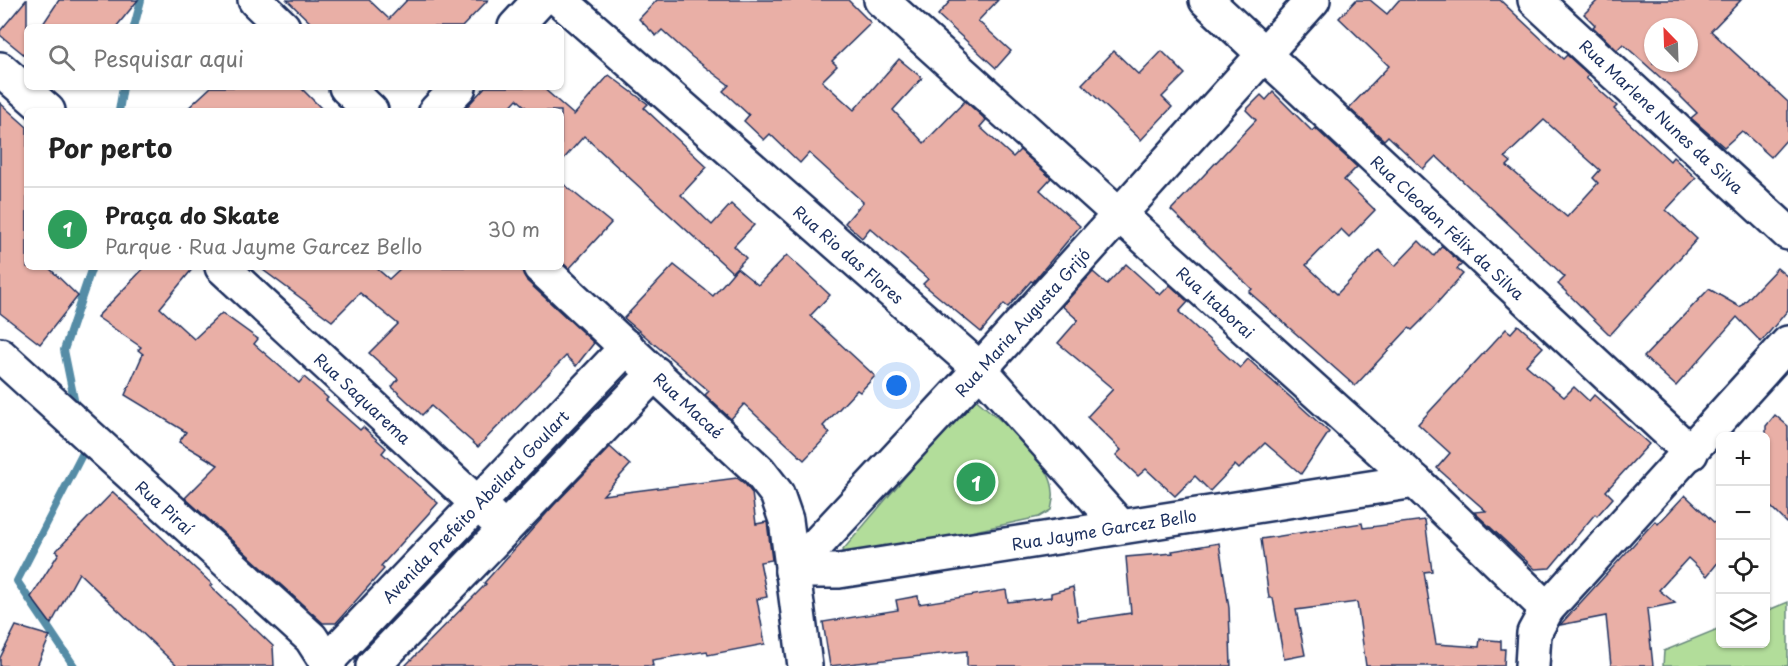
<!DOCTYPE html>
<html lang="pt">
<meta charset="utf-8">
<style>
body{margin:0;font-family:"Playpen Sans",sans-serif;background:#f6f6f6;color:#222}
.controls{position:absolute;right:18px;bottom:18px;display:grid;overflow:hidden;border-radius:9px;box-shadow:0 2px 4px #0004}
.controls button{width:54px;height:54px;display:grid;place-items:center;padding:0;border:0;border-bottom:2px solid #e0e0e0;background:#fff;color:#222;font:30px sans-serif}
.compass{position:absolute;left:1644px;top:18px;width:54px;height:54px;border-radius:50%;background:#fff;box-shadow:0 2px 4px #0004;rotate:337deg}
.you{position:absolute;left:897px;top:386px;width:21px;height:21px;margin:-15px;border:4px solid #fff;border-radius:50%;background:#1a73e8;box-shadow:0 0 0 9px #1a73e833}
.badge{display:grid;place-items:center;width:39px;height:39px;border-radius:50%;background:#111827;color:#fff;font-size:20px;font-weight:700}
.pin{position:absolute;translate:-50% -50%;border:3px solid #fff;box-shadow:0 2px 6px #0006}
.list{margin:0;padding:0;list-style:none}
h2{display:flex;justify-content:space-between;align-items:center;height:78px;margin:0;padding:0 24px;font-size:26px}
h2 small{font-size:20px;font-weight:400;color:#767676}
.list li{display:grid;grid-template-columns:39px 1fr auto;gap:18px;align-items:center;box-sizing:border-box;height:84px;padding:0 24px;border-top:2px solid #e0e0e0}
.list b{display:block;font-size:22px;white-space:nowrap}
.list p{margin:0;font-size:20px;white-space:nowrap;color:#767676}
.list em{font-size:20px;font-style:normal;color:#767676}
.icon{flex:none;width:33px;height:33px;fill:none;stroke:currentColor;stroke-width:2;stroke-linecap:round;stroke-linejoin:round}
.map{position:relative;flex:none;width:1788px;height:666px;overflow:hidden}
.search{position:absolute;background:#fff;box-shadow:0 2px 4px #0004;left:24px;top:24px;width:540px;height:66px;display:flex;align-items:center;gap:15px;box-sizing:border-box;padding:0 21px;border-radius:9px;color:#767676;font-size:22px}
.panel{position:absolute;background:#fff;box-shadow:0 2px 4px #0004;left:24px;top:108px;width:540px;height:162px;border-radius:9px}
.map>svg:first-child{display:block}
</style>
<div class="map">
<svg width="1788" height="666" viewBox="0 0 1788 666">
<rect width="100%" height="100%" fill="#fff"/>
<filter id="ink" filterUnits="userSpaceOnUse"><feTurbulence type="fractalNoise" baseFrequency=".0167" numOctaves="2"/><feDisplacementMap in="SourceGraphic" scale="12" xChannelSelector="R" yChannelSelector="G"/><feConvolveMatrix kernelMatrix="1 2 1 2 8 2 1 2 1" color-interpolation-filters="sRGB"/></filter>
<g filter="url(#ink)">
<g fill="#b2dd9a" stroke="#66867c" stroke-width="1.5">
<path d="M973 397C996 417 1052 459 1053 492 1054 498 1052 504 1051 510L1039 517 846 559 842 551Z"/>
<path d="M1788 602V666H1663L1664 651 1720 628V644H1766V611Z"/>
</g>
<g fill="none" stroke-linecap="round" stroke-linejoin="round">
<g stroke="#548ca6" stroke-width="8">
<path d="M134 27 141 0"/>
<path d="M119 111 123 87"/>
<path d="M76 409 64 350 92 267"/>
<path d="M74 666 17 581 84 451 82 442"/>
</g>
</g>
<g fill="#e9afa6" stroke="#1b2f5e" stroke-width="1.5" fill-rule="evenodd">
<path d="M26 0H27V57L0 35V31Z"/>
<path d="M59 0H138L116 27H41Z"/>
<path d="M287 0H369L389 19 407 0H488L462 27H315Z"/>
<path d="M657 0H848L871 23 832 61 837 66 822 81 854 110 899 59 922 78 893 110 924 143 965 101 986 120 980 127 1013 157 1020 150 1051 178 1040 190 1080 226 1033 282 1031 281 1008 307 1004 304 981 332 923 284 928 279 870 228 862 238 845 223 863 202 809 153 800 163 770 134 764 140 744 121 749 115 723 91 729 85 692 57 662 30 656 36 639 19Z"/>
<path d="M951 0H998L978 21 1011 51 996 68 938 15Z"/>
<path d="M1356 0H1370L1387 14 1399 0H1500L1563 59 1567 55 1589 75 1586 78 1617 106 1614 109 1670 161 1673 157 1696 178 1666 210 1697 239 1610 335 1558 284 1565 277 1436 156 1423 169 1388 136 1384 140 1349 108 1389 66 1339 18ZM1544 120 1600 170 1593 178 1598 183 1567 217 1507 166 1511 162 1505 157Z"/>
<path d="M1598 0H1741L1711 31 1788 102V138L1771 157 1742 131 1724 147 1691 118 1697 113 1671 87 1623 44 1617 50 1593 27 1595 25 1584 14ZM1653 27H1689V63H1653Z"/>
<path d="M1114 51 1139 75 1162 51 1185 74 1162 97 1172 107 1141 140 1082 84Z"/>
<path d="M609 75 648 104 644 108 707 167 681 195 712 225 731 204 754 225 734 246 746 258 732 272 584 136 561 162V111H530L517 99 506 111H463L485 87H542L574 115Z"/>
<path d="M211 87H300L324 111H185Z"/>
<path d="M1273 92 1312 131 1315 128 1357 167 1344 180 1375 210 1349 237 1341 229 1306 265 1337 294 1379 250 1395 266 1419 241 1434 256 1442 246 1462 264 1457 269 1463 274 1421 321 1412 330 1409 328 1355 386 1249 292 1252 289 1171 210 1256 120 1246 110 1261 95 1266 100Z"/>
<path d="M0 103 27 127V267H48L78 296 40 344 0 313Z"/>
<path d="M561 182 611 223 569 269 561 261Z"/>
<path d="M787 255 830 295 810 316 875 376 860 392 857 390 823 426 830 433 804 460 744 404 731 419 705 395 709 391 624 318 674 265 713 296 737 268 758 285Z"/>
<path d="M1126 264 1160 295 1170 285 1188 302 1179 312 1240 368 1248 359 1329 432 1301 474 1265 443 1239 469 1235 465 1210 491 1195 476 1175 496 1146 469 1138 476 1116 455 1121 450 1087 417 1113 389 1058 343 1078 320 1062 306 1093 272 1107 284Z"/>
<path d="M145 267H194L160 308 194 339 222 313 258 339 254 344 299 383 304 377 328 398 326 400 360 430 363 427 386 448 382 453 438 503 381 566 384 569 336 623H323L185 498 218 465 179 442 186 432 125 395 143 354 138 350 141 347 97 317Z"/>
<path d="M259 267H375L389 279 402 267H522L527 281 594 343 576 366 566 356 478 447 431 406 422 415 392 387 398 379 369 353 398 324 360 293 332 321Z"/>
<path d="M1777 268 1788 277V310L1761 342 1737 317 1676 386 1644 357 1709 289 1740 307Z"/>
<path d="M1518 325 1543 347 1526 365 1564 397 1574 387 1589 401 1594 395 1649 444 1606 491 1613 498 1597 516 1595 514 1550 568 1535 569 1474 512 1486 511 1437 468 1450 453 1418 424 1506 329 1511 333Z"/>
<path d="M1775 415 1788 426V524L1766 502V426Z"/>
<path d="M610 447 630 465 603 495 737 478 745 484 752 493 756 524 767 522 772 560 760 562 767 597 757 599 765 644 708 655 707 651 652 660 653 666H405L486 584 484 583 554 505Z"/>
<path d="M113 492 212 584 210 586 273 646 274 666H177L79 573 51 624 31 597 59 553 56 551Z"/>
<path d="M1685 495 1720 528V560L1707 576 1688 558 1659 590 1675 603 1647 609 1653 666H1611L1606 616 1560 625 1655 521 1658 524Z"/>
<path d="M1425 520 1432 571 1424 572 1436 644 1479 647 1480 639 1501 641V649H1505L1504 666H1366L1357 602 1296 610 1305 655 1284 659 1273 598H1269L1261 539 1362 523 1363 528Z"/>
<path d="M1219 543 1229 608 1231 666H967V651L830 666 823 622 898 610 896 600 918 596 919 604 1006 590 1008 602 1051 597V593L1073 587 1078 621 1131 613 1126 557 1173 553 1172 551Z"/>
<path d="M16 626 50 636 37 666H0V658Z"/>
</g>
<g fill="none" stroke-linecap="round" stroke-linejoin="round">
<defs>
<g id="minor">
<path d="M255 0 283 27"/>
<path d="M560 0 980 369 1120 526"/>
<path d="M881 0 1415 481 1547 609"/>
<path d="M1206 0 1691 453"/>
<path d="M1535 0 1788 233"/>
<path d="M515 27 540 0"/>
<path d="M0 69 48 111"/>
<path d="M346 87 371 111"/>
<path d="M436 111 459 87"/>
<path d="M222 267 492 517"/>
<path d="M540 267 759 471 777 494 786 520 805 666"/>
<path d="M0 355 311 638 329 666"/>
<path d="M792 571 980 369 1313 0"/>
<path d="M792 571H839L1415 481"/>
<path d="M327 661 627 347"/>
<path d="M373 666 655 373"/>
<path d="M1532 666 1534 633 1547 609 1788 343"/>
</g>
</defs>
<use href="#minor" stroke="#1b2f5e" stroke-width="38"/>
<use href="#minor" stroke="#fff" stroke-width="33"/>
</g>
</g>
<g text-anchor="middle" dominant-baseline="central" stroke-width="4.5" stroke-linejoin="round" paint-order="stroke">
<g font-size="16" fill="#1b2f5e" stroke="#fff">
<text transform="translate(1662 116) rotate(43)">Rua Marlene Nunes da Silva</text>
<text transform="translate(1448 227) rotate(43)">Rua Cleodon Félix da Silva</text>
<text transform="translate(849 254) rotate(41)">Rua Rio das Flores</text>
<text transform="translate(1216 302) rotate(42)">Rua Itaborai</text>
<text transform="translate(1022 322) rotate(-48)">Rua Maria Augusta Grijó</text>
<text transform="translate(363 398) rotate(43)">Rua Saquarema</text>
<text transform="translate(689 405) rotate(43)">Rua Macaé</text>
<text transform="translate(475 506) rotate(-46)">Avenida Prefeito Abeilard Goulart</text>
<text transform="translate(165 507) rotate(42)">Rua Piraí</text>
<text transform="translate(1104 529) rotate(-9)">Rua Jayme Garcez Bello</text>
</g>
</g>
</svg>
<div class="controls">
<button>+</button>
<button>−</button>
<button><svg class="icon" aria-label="locate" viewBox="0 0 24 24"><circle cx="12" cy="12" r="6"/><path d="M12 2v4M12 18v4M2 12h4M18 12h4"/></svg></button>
<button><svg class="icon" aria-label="layers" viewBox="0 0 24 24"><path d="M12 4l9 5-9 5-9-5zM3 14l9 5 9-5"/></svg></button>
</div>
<svg class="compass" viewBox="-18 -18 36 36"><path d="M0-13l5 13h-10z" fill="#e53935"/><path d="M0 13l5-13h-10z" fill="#767676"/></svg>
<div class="you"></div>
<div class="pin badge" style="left:976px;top:482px;background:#2e9e5b">1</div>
<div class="search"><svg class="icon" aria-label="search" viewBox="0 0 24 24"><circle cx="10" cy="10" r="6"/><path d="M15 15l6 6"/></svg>Pesquisar aqui</div>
<section class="panel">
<h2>Por perto<small></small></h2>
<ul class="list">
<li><span class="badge" style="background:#2e9e5b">1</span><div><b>Praça do Skate</b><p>Parque · Rua Jayme Garcez Bello</p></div><em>30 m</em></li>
</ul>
</section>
</div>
